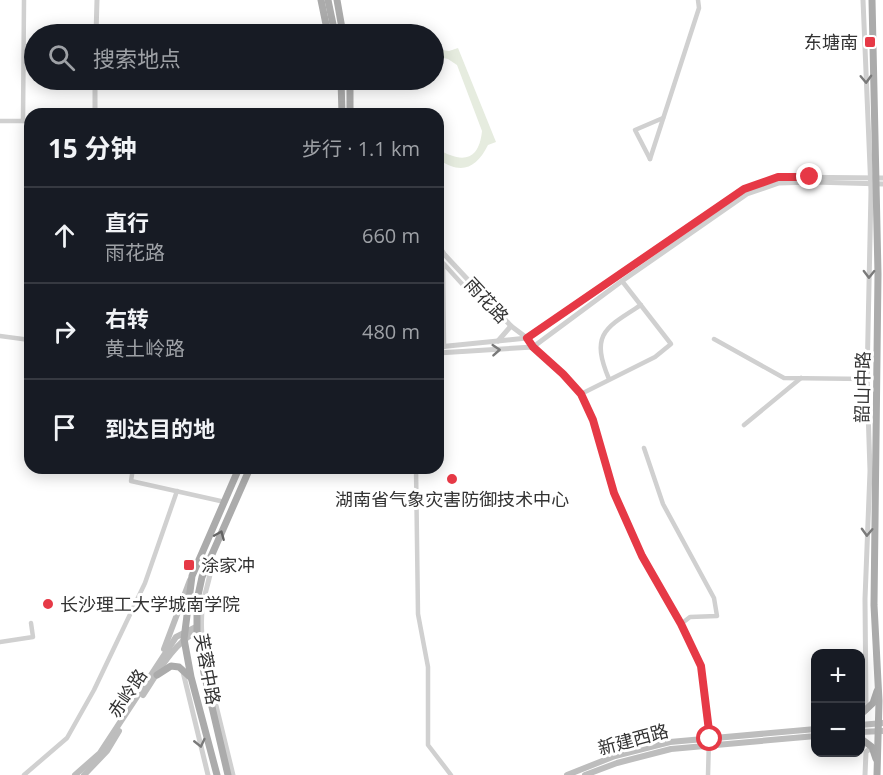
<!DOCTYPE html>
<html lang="zh">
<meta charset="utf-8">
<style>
body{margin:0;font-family:"Open Sans","Noto Sans SC",sans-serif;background:#20242c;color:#f1f3f6}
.controls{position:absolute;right:18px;bottom:18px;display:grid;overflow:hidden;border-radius:12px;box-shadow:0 3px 15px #0003}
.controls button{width:54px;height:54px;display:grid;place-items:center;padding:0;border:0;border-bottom:2px solid #363941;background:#171b24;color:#f1f3f6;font:30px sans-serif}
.stop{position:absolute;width:18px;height:18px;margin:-14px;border:4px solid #e63946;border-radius:50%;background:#fff}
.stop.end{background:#e63946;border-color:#fff;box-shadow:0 2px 6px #0008}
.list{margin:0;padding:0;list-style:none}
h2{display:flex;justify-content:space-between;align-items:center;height:78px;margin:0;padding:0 24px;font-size:26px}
h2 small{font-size:20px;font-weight:400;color:#9ea1a6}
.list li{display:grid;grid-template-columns:39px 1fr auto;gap:18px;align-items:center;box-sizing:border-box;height:96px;padding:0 24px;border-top:2px solid #363941}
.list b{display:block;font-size:22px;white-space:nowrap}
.list p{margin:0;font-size:20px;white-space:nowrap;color:#9ea1a6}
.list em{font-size:20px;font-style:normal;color:#9ea1a6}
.icon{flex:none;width:33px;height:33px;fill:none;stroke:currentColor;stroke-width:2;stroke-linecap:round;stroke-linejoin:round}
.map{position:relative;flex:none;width:883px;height:775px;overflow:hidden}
.search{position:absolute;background:#171b24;box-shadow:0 3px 15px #0003;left:24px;top:24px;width:420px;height:66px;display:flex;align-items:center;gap:15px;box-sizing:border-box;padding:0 21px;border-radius:33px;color:#9ea1a6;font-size:22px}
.panel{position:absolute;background:#171b24;box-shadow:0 3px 15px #0003;left:24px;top:108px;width:420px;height:366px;border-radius:18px}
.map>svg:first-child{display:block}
</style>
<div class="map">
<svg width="883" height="775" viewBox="0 0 883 775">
<rect width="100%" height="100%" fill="#fff"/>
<path fill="#e6ecdf" d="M458 48 496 142 488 145C476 169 461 175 438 159V149C461 163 479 162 482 131L457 65 448 59 434 56V49L449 51Z"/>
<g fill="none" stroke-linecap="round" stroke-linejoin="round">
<g stroke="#d0d0d0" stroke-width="4.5">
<path d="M0 121H30"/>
<path d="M23 121 24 0"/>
<path d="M650 159 699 8 698 0"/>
<path d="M650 159 635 130 663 118"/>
<path d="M0 336 30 340"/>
<path d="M714 339 784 378 867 379"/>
<path d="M444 347 443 263 463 285"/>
<path d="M609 379C590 334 605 328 641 305"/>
<path d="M581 394 655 357 671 344 622 281"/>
<path d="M744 425 801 378"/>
<path d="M644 448 663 504 714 598 717 616 690 617 681 624"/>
<path d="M133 468 131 481 225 502"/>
<path d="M416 468 418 614 428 667V745L451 775"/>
<path d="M0 642 33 637 31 623"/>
<path d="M24 775 67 738 94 690 145 583 177 491"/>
<path d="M708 775 709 739"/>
</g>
<g stroke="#d0d0d0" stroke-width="5">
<path d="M863 0 871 191 867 379 870 471 865 599 866 711"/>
<path d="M96 34 97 0"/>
<path d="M95 114V80"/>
<path d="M438 245 444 254 511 326 527 338 533 347 563 374 581 394 593 420 614 493 642 556 681 624 701 666 709 739"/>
<path d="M498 341 511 326"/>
<path d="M438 347 527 338 744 189 778 177 883 178"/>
<path d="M438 353 533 347 622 281 747 194 779 183 813 182 883 184"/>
<path d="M211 557C213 572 206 587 203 603 200 621 202 638 204 656L233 775"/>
<path d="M183 672 208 775"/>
<path d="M865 775 866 752 872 747"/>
</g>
<g stroke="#bdbdbd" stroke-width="6">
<path d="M164 649 190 580"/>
<path d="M143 695C159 671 171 646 197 631"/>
<path d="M860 725 883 723"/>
<path d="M860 732 883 731"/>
<path d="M75 775 100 753 176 637 196 627"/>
<path d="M84 775 107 751 119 731"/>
<path d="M567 775 615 756 670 742 816 729"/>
<path d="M585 775 617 763 671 749 816 736"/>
</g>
<g stroke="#ababab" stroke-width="7">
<path d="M321 0 328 34"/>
<path d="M328 0 335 34"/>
<path d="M337 0 343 34"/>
<path d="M872 0 878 274 874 605 879 701 877 775"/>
<path d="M341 80 342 114"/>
<path d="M350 80V114"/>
<path d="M157 675 171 666 179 667 190 677"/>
<path d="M860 715 873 703 877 691"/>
<path d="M860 738 872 747 876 759"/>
<path d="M217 775 191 677 184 639 192 576 239 468"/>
<path d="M228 775 204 673 197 631V600L202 577 250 468"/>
</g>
</g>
<defs><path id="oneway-chevron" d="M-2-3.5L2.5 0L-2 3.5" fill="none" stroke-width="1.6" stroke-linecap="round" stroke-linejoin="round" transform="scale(1.5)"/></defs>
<g stroke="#7a7a7a">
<use href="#oneway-chevron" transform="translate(866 79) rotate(88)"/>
<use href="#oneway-chevron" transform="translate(869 274) rotate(91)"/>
<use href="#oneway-chevron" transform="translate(496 350) rotate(-4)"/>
<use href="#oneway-chevron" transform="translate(867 532) rotate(92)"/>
<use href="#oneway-chevron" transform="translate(200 743) rotate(77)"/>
</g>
<use stroke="#636363" href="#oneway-chevron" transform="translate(220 535) rotate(-67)"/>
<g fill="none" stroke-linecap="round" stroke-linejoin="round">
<path stroke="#e63946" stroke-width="8" d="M710 739 701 666 681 624 642 556 614 493 593 420 581 394 563 374 533 347 527 338 744 189 778 177H810"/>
</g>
<g fill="#e63946" stroke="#fff" stroke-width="2">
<rect x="864" y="36" width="12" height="12" rx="3"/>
<circle cx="452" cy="479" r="6"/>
<rect x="183" y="559" width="12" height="12" rx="3"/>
<circle cx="48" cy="604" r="6"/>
</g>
<g text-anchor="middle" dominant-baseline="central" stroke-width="6" stroke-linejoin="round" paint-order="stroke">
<g font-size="18" fill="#333" stroke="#fff" text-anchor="start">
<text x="858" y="42" text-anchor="end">东塘南</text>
<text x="452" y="499" text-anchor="middle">湖南省气象灾害防御技术中心</text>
<text x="201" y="565">涂家冲</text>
<text x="60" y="604">长沙理工大学城南学院</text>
</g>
<g font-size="18" fill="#333" stroke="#fff">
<text transform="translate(487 300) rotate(47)">雨花路</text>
<text transform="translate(862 387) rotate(-89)">韶山中路</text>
<text transform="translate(208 669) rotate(80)">芙蓉中路</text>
<text transform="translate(127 693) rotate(-56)">赤岭路</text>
<text transform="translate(633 739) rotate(-15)">新建西路</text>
</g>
</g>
</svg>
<div class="controls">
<button>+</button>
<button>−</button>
</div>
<div class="stop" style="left:710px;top:739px"></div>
<div class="stop end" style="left:810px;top:177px"></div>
<div class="search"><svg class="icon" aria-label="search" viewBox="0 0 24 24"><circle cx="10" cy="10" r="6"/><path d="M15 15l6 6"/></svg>搜索地点</div>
<section class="panel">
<h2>15 分钟<small>步行 · 1.1 km</small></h2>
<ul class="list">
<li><svg class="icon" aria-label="ahead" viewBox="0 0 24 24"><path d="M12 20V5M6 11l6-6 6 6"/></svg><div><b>直行</b><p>雨花路</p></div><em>660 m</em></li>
<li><svg class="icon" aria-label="right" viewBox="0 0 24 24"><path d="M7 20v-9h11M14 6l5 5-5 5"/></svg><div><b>右转</b><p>黄土岭路</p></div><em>480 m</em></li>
<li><svg class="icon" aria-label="arrive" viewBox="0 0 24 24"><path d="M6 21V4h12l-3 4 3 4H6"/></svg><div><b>到达目的地</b></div></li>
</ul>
</section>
</div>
